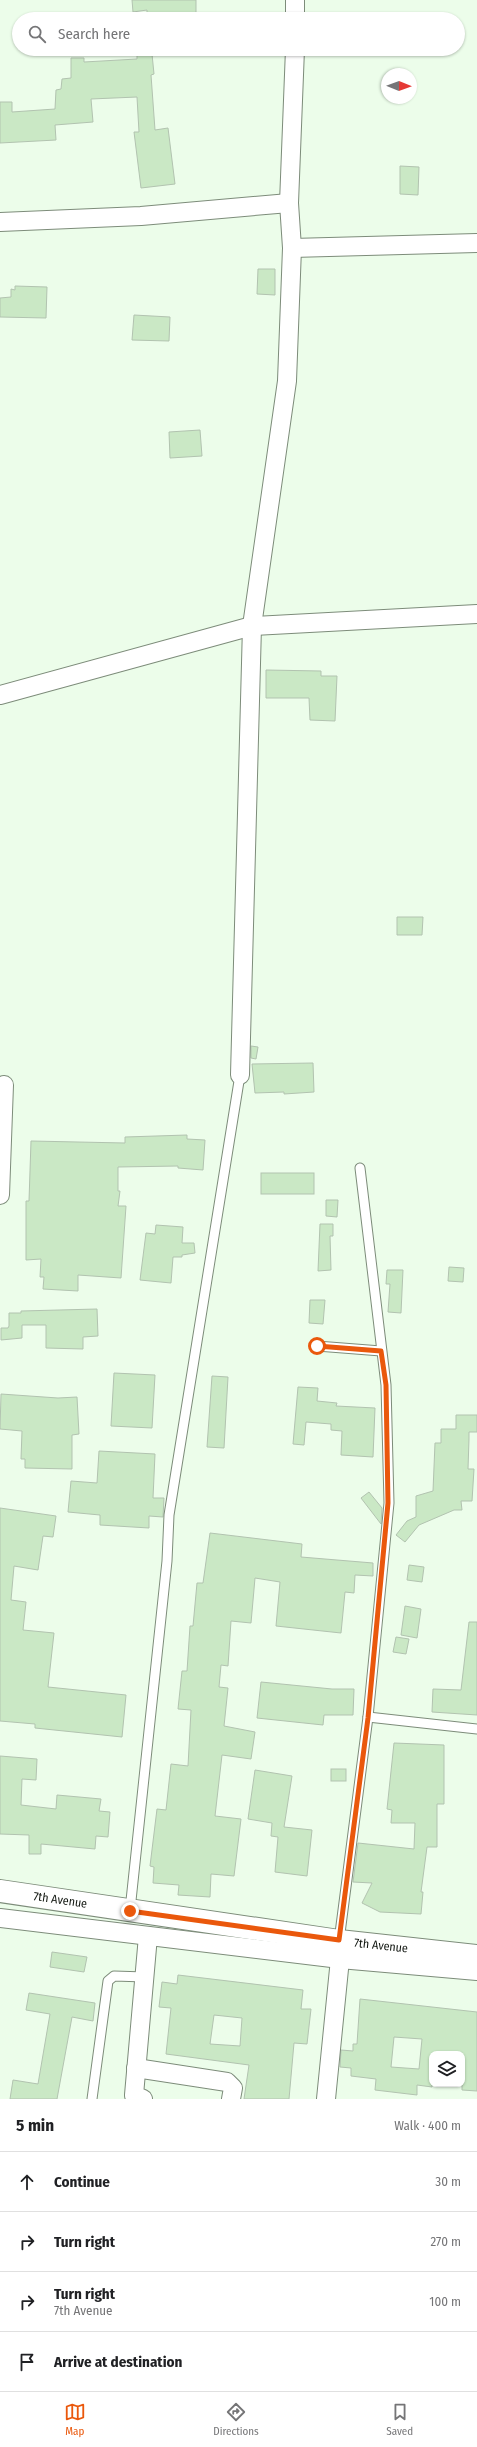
<!DOCTYPE html>
<meta charset="utf-8">
<style>
body{margin:0;font-family:"Fira Sans Condensed",sans-serif;background:#f6f6f6;color:#202124}
.controls{position:absolute;right:12px;bottom:12px;display:grid;overflow:hidden;border-radius:8px;box-shadow:0 1px 3px #0004}
.controls button{width:36px;height:36px;display:grid;place-items:center;padding:0;border:0;border-bottom:1px solid #e0e0e0;background:#fff;color:#202124;font:20px sans-serif}
.compass{position:absolute;left:381px;top:68px;width:36px;height:36px;border-radius:50%;background:#fff;box-shadow:0 1px 3px #0004;rotate:91deg}
.stop{position:absolute;width:12px;height:12px;margin:-9px;border:3px solid #ea580c;border-radius:50%;background:#fff}
.stop.end{background:#ea580c;border-color:#fff;box-shadow:0 1px 4px #0008}
.list{margin:0;padding:0;list-style:none}
h2{display:flex;justify-content:space-between;align-items:center;height:52px;margin:0;padding:0 16px;font-size:17px}
h2 small{font-size:13px;font-weight:400;color:#757577}
.list li{display:grid;grid-template-columns:26px 1fr auto;gap:12px;align-items:center;box-sizing:border-box;height:60px;padding:0 16px;border-top:1px solid #e0e0e0}
.list b{display:block;font-size:15px;white-space:nowrap}
.list p{margin:0;font-size:13px;white-space:nowrap;color:#757577}
.list em{font-size:13px;font-style:normal;color:#757577}
.icon{flex:none;width:22px;height:22px;fill:none;stroke:currentColor;stroke-width:2;stroke-linecap:round;stroke-linejoin:round}
.map{position:relative;flex:none;width:477px;height:2099px;overflow:hidden}
.search{position:absolute;background:#fff;box-shadow:0 1px 3px #0004;left:12px;right:12px;top:12px;height:44px;display:flex;align-items:center;gap:10px;box-sizing:border-box;padding:0 14px;border-radius:22px;color:#757577;font-size:15px}
.sheet{height:292px;background:#fff}
nav{display:flex;justify-content:space-around;align-items:center;box-sizing:border-box;height:56px;border-top:1px solid #e0e0e0;background:#fff;font-size:11px;color:#757577}
nav a{display:grid;justify-items:center;gap:2px}
nav .on{color:#ea580c}
.map>svg:first-child{display:block}
</style>
<div class="map">
<svg width="477" height="2099" viewBox="0 0 477 2099">
<rect width="100%" height="100%" fill="#ecfdea"/>
<g fill="#cae8c5" stroke="#b2c3b0" fill-rule="evenodd">
<path d="M132 0H196V18L147 19V10L133 12Z"/>
<path d="M152 54 154 74 151 75 155 130 168 128 175 184 141 188 134 132H139L137 97 91 99 93 122 55 125 56 140 0 143V102H12V112L55 109 56 90 61 89 62 79 71 78V58H84V62L137 59V55Z"/>
<path d="M400 166 419 167 418 195 400 194Z"/>
<path d="M258 269H275V295L257 294Z"/>
<path d="M15 286 47 287 46 318 0 317V298L11 297V289L15 290Z"/>
<path d="M134 315 170 317 169 341 132 340Z"/>
<path d="M200 430 202 456 170 458 169 432Z"/>
<path d="M266 670 321 671V676H337L335 721 310 720 309 698H266Z"/>
<path d="M397 917H423L422 935H397Z"/>
<path d="M251 1046 258 1047 256 1059 251 1058Z"/>
<path d="M313 1063 314 1092 284 1094V1092L255 1093 252 1064Z"/>
<path d="M187 1135V1139L205 1140 203 1170 178 1168V1166L118 1167V1191H120L118 1206H126L121 1278 78 1275V1291L43 1289 44 1277H40L41 1259 26 1260V1201H29L31 1141 125 1143V1137Z"/>
<rect x="261" y="1173" width="53" height="21"/>
<path d="M326 1200H338L337 1217 326 1216Z"/>
<path d="M320 1224H333V1236H330L331 1270 318 1271Z"/>
<path d="M156 1225 183 1227 182 1243H194L195 1253 182 1255V1257H173L171 1283 140 1280 146 1233 155 1234Z"/>
<path d="M449 1267 464 1268 463 1282 448 1281Z"/>
<path d="M387 1270H403L401 1313 388 1312 390 1284H386Z"/>
<path d="M310 1300H325L323 1324 309 1323Z"/>
<path d="M97 1309 98 1336 83 1337V1349L46 1348V1325H22V1338L1 1340V1328H8L9 1326V1313H21V1311Z"/>
<path d="M114 1373 155 1375 152 1428 111 1426Z"/>
<path d="M212 1376 228 1377 224 1448 207 1447Z"/>
<path d="M298 1387 318 1388 317 1401 337 1403 336 1406 375 1408 373 1457 341 1455 342 1431 331 1430V1424L306 1422 304 1445 293 1444Z"/>
<path d="M1 1394 58 1398 77 1397 79 1434 72 1435V1469L25 1468V1459H21L22 1431 0 1429Z"/>
<path d="M456 1415H477V1432H469V1439L468 1469H474L472 1501H461L462 1510H454L419 1525 405 1542 396 1535 407 1521 416 1517V1496L433 1491 435 1443H441V1429H456Z"/>
<path d="M99 1451 155 1454 153 1498H164L163 1517 149 1516V1528L100 1525V1515L68 1512 71 1481 97 1483Z"/>
<path d="M369 1492 382 1508 381 1524 361 1498Z"/>
<path d="M0 1508 56 1516 53 1537 43 1536 38 1570 14 1566 11 1600 26 1602 23 1630 54 1633 48 1687 126 1695 122 1737 35 1728V1724L0 1721Z"/>
<path d="M210 1533 302 1544 301 1557 373 1563V1576L355 1575 354 1593 345 1592 341 1633 276 1626 280 1582 255 1578 251 1623 231 1621 228 1666 221 1665 219 1687 228 1688 224 1726 255 1732 251 1759 222 1755 215 1816 241 1819 234 1876 211 1874 210 1897 178 1895 179 1885 153 1883 154 1867 150 1866 157 1809 166 1810 171 1764 188 1766 191 1710 178 1709 182 1671H187L190 1626H193L197 1583H203Z"/>
<path d="M409 1565 424 1567 422 1582 407 1580Z"/>
<path d="M405 1606 421 1609 417 1638 401 1635Z"/>
<path d="M469 1622H477V1715L432 1712 433 1689 461 1690Z"/>
<path d="M396 1637 409 1639 406 1654 393 1652Z"/>
<path d="M261 1682 332 1689H354L353 1715H324L323 1725 257 1718Z"/>
<path d="M394 1743 444 1745V1804H437V1847H427L421 1892H423L421 1914 380 1912 362 1903 372 1883 353 1882 358 1843 414 1849 415 1823H391L392 1810 387 1809Z"/>
<path d="M0 1756 37 1759 36 1780 22 1779 21 1805 56 1809 57 1795 101 1799 99 1811 110 1812 108 1837 96 1836 95 1849 41 1844V1854H29V1835L0 1834Z"/>
<rect x="331" y="1769" width="15" height="12"/>
<path d="M255 1770 292 1776 284 1827 312 1830 307 1876 275 1872 278 1837 271 1836 272 1823 248 1819Z"/>
<path d="M52 1952 87 1957 84 1972 50 1967Z"/>
<path d="M178 1975 303 1990 301 2009H311L307 2044 294 2043 289 2099H244L249 2065 166 2054 171 2008 159 2007 162 1982 177 1984ZM214 2015 242 2018 240 2046 210 2044Z"/>
<path d="M29 1993 95 2003 93 2021 72 2017 57 2099H10L13 2080 38 2084 50 2014 26 2010Z"/>
<path d="M360 1999 477 2012V2091L462 2090V2054H432V2087L417 2085V2095L375 2090 376 2079 351 2076V2068L340 2067 341 2050 353 2051V2044H357ZM394 2037 422 2039 419 2069 391 2067Z"/>
</g>
<g fill="none" stroke-linecap="round" stroke-linejoin="round">
<defs>
<g id="lane">
<path d="M317 1346 381 1351"/>
<path d="M368 1717 477 1729"/>
<path d="M130 1910 167 1561 169 1515 240 1075"/>
<path d="M339 1941 368 1717 389 1503 386 1385 360 1168"/>
<path d="M92 2099 108 1981 114 1976 145 1977"/>
</g>
<g id="street">
<path d="M295 19V0"/>
<path d="M0 222 141 216 289 203"/>
<path d="M292 248 477 243"/>
<path d="M0 695 252 626 477 614"/>
<path d="M240 1075 252 626 287 381 292 248 289 203 295 49"/>
<path d="M0 1195 4 1085"/>
<path d="M0 1918 340 1959 477 1971"/>
<path d="M136 2068 227 2082 233 2088 231 2099"/>
<path d="M143 2099 134 2095 148 1936"/>
<path d="M326 2099 340 1959"/>
</g>
<g id="secondary">
<path id="s1" d="M0 1891 339 1941 477 1956"/>
</g>
</defs>
<use href="#lane" stroke="#7d8c7a" stroke-width="11"/>
<use href="#street" stroke="#7d8c7a" stroke-width="20"/>
<use href="#secondary" stroke="#7d8c7a" stroke-width="24"/>
<use href="#lane" stroke="#fff" stroke-width="9"/>
<use href="#street" stroke="#fff" stroke-width="18"/>
<use href="#secondary" stroke="#fff" stroke-width="22"/>
</g>
<g fill="none" stroke-linecap="round" stroke-linejoin="round">
<path stroke="#ea580c" stroke-width="5" d="M130 1911 339 1940 368 1718 388 1503 386 1385 381 1351 317 1346"/>
</g>
<g text-anchor="middle" dominant-baseline="central" stroke-width="3" stroke-linejoin="round" paint-order="stroke">
<g font-size="12" fill="#111610" stroke="#ecfdea">
<text stroke="none"><textPath href="#s1" startOffset="61">7th Avenue</textPath></text>
<text stroke="none"><textPath href="#s1" startOffset="385">7th Avenue</textPath></text>
</g>
</g>
</svg>
<div class="controls">
<button><svg class="icon" aria-label="layers" viewBox="0 0 24 24"><path d="M12 4l9 5-9 5-9-5zM3 14l9 5 9-5"/></svg></button>
</div>
<svg class="compass" viewBox="-18 -18 36 36"><path d="M0-13l5 13h-10z" fill="#e53935"/><path d="M0 13l5-13h-10z" fill="#757577"/></svg>
<div class="stop" style="left:317px;top:1346px"></div>
<div class="stop end" style="left:130px;top:1911px"></div>
<div class="search"><svg class="icon" aria-label="search" viewBox="0 0 24 24"><circle cx="10" cy="10" r="6"/><path d="M15 15l6 6"/></svg>Search here</div>
</div>
<section class="sheet">
<h2>5 min<small>Walk · 400 m</small></h2>
<ul class="list">
<li><svg class="icon" aria-label="ahead" viewBox="0 0 24 24"><path d="M12 20V5M6 11l6-6 6 6"/></svg><div><b>Continue</b></div><em>30 m</em></li>
<li><svg class="icon" aria-label="right" viewBox="0 0 24 24"><path d="M7 20v-9h11M14 6l5 5-5 5"/></svg><div><b>Turn right</b></div><em>270 m</em></li>
<li><svg class="icon" aria-label="right" viewBox="0 0 24 24"><path d="M7 20v-9h11M14 6l5 5-5 5"/></svg><div><b>Turn right</b><p>7th Avenue</p></div><em>100 m</em></li>
<li><svg class="icon" aria-label="arrive" viewBox="0 0 24 24"><path d="M6 21V4h12l-3 4 3 4H6"/></svg><div><b>Arrive at destination</b></div></li>
</ul>
</section>
<nav>
<a class="on"><svg class="icon" aria-label="map" viewBox="0 0 24 24"><path d="M3 6l6-2 6 2 6-2v14l-6 2-6-2-6 2zM9 4v14M15 6v14"/></svg>Map</a>
<a><svg class="icon" aria-label="directions" viewBox="0 0 24 24"><path d="M12 3l9 9-9 9-9-9zM9 14v-3h6M13 9l2 2-2 2"/></svg>Directions</a>
<a><svg class="icon" aria-label="saved" viewBox="0 0 24 24"><path d="M7 4h10v16l-5-4-5 4z"/></svg>Saved</a>
</nav>
